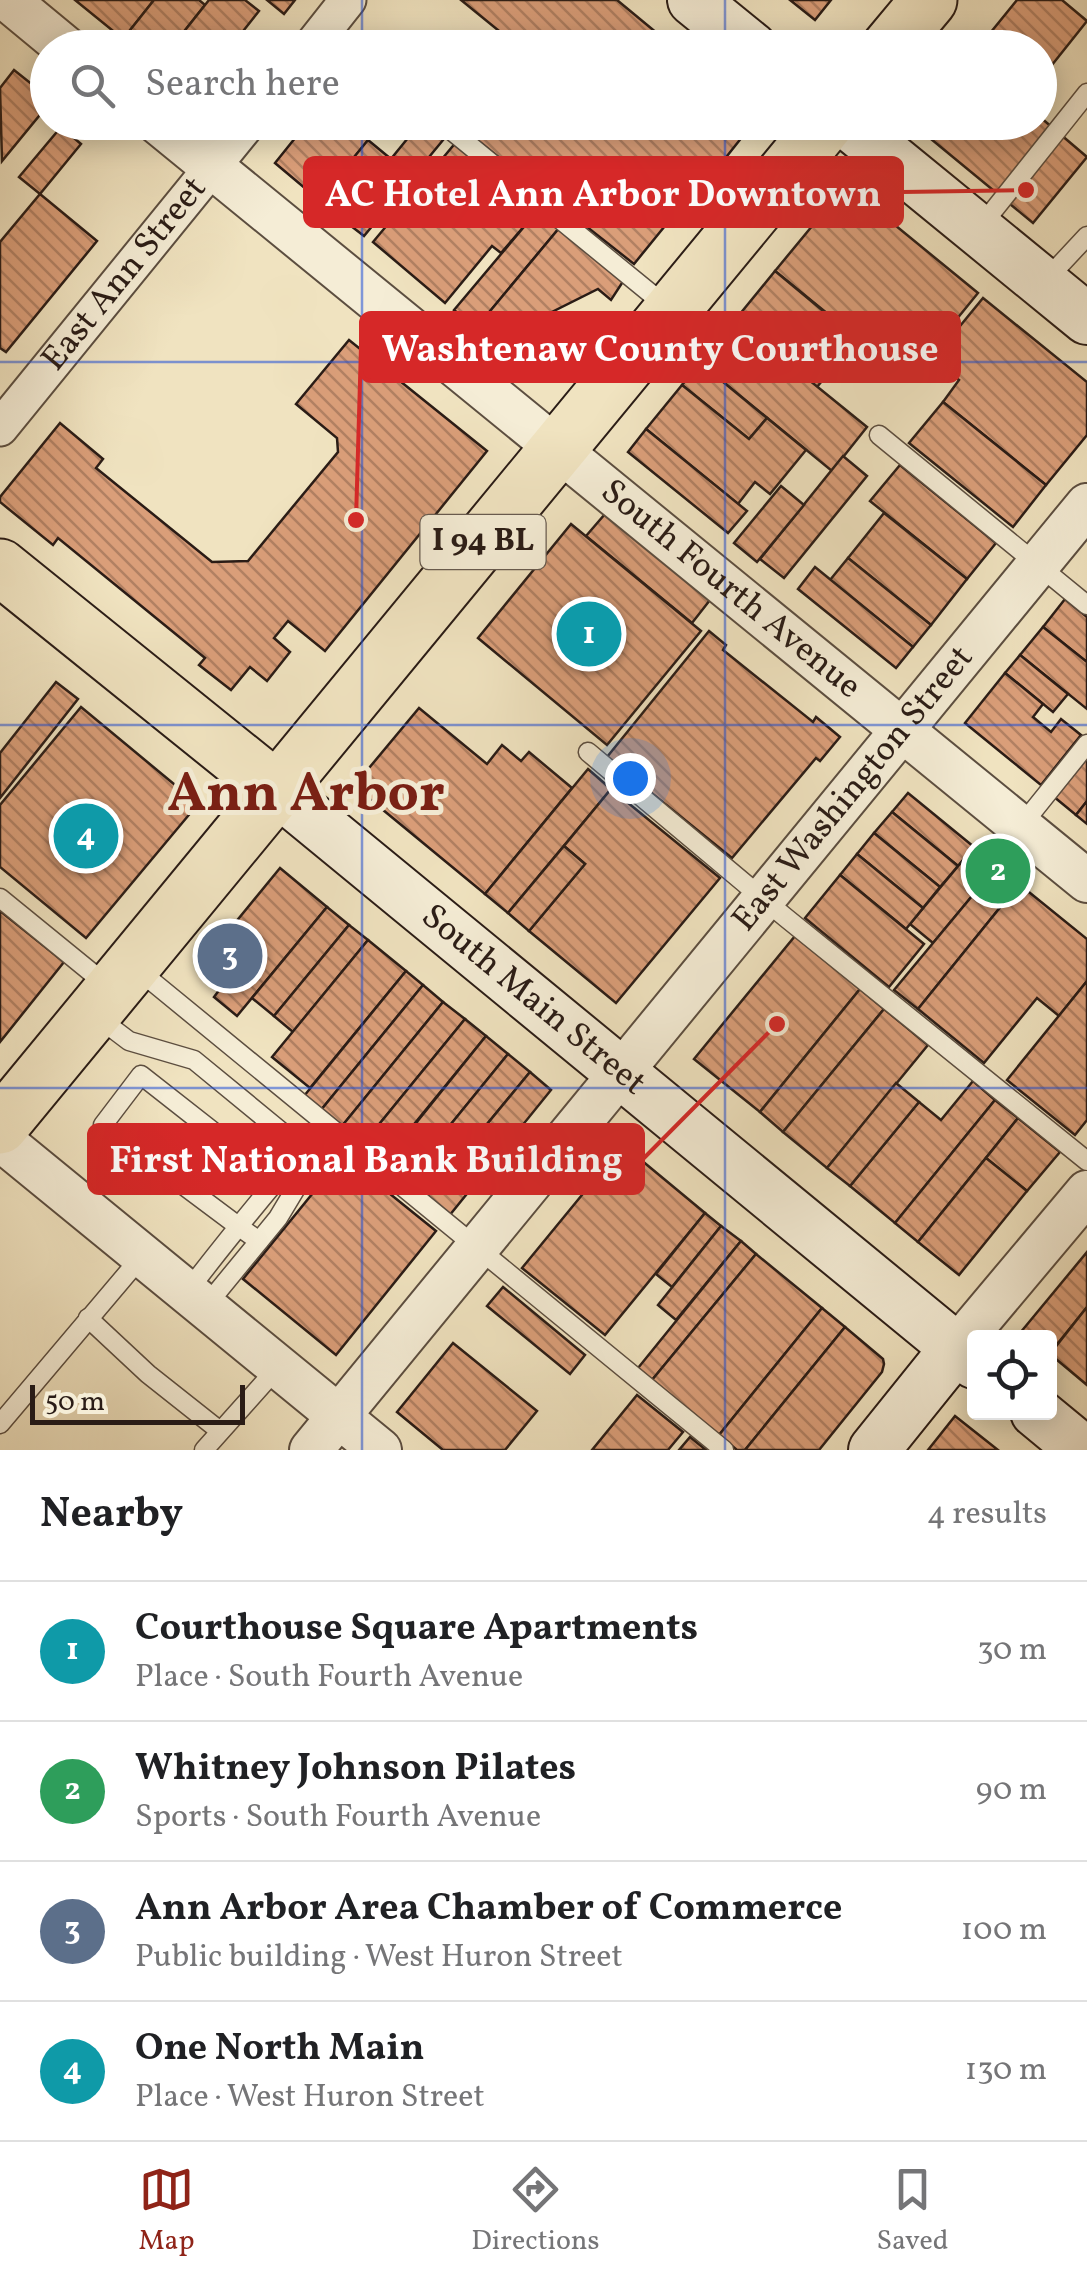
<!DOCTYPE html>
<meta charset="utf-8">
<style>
body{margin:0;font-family:Vollkorn,serif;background:#f2f2f2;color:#202124}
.controls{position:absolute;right:30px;bottom:30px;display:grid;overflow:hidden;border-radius:10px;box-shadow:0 5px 25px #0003}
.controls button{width:90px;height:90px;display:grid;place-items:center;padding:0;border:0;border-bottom:2px solid #e0e0e0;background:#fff;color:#202124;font:50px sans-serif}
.scale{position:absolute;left:30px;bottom:25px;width:215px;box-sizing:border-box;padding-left:10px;border:5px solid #2a1c16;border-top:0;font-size:28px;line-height:35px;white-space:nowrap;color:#2a1c16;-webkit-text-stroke:8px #f5edd6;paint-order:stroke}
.you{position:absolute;left:630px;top:778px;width:35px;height:35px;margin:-25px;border:8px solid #fff;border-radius:50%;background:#1a73e8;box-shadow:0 0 0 15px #1a73e833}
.badge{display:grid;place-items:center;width:65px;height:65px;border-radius:50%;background:#8f2418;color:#fff;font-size:32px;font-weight:700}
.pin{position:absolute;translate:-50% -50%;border:5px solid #fff;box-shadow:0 2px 10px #0006}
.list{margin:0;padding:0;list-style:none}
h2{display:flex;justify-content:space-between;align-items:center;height:130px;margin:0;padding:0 40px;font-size:42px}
h2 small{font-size:32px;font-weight:400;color:#757577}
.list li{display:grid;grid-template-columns:65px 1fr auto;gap:30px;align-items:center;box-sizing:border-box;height:140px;padding:0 40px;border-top:2px solid #e0e0e0}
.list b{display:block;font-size:38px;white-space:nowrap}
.list p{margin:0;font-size:32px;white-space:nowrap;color:#757577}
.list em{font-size:32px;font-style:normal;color:#757577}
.icon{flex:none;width:55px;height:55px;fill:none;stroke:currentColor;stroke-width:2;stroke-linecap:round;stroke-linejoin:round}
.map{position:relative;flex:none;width:1087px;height:1450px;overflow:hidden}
.search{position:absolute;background:#fff;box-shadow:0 5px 25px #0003;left:30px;right:30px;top:30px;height:110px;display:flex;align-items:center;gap:25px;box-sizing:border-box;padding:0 35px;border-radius:55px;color:#757577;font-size:38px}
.sheet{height:690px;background:#fff}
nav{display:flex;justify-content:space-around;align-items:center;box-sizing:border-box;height:140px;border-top:2px solid #e0e0e0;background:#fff;font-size:28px;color:#757577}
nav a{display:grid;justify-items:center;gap:5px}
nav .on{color:#8f2418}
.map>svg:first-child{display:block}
</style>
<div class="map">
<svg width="1087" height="1450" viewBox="0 0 1087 1450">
<defs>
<pattern id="building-back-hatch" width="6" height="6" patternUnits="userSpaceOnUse" patternTransform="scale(2.5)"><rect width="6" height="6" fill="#da9e79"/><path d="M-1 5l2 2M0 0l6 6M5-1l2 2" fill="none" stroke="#b18062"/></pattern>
</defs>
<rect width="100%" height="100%" fill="#f0e3c0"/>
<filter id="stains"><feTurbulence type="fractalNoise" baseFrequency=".002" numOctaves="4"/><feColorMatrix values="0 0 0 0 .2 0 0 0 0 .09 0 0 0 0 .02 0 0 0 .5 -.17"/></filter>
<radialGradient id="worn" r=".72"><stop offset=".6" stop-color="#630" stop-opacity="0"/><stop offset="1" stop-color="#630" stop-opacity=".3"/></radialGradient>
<g fill="url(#building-back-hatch)" stroke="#2a1c16" stroke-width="2.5">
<path d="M75 0H154L123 39Z"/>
<path d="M154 0H199L205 5 171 48H133L123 39Z"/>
<path d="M209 0H245L259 11 240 35 247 41 241 48H171Z"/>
<path d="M267 0H295L284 14Z"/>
<path d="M461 0H617L675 48H520Z"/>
<path d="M790 0H831L815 20Z"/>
<path d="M1017 0H1062L1087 21 1040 80V48H978Z"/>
<path d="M14 70 48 97V105L2 161 0 88Z"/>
<path d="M1040 117 1087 157 1033 223 914 125 916 122H1040Z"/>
<path d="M308 122H364L375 132 319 200 275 163Z"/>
<path d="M421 122H433L448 134 364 236 342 219Z"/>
<path d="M463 122H632L646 134 656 122H754L708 180 696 170 673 198 682 205 634 264 459 126Z"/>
<path d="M61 127 81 144 40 194 19 177Z"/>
<path d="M368 140 391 159 342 219 319 200Z"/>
<path d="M457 141 539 209 501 253 492 246 445 303 373 242Z"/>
<path d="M846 185 978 293 908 379 775 271Z"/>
<path d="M40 194 97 241 6 352 0 348V242Z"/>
<path d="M539 209 560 227 476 328 454 310Z"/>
<path d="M560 227 624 280 611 300 598 289 548 314 530 336 516 323 504 340 492 341 476 328Z"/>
<path d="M775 271 828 315 811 336 840 359 817 387 735 320Z"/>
<path d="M983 298 1087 382V435L1046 485 943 402 959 380 933 359Z"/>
<path d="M735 320 867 427 832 471 700 363Z"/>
<path d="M349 340 487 451 325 651 288 621 274 638 290 652 267 681 250 667 231 690 199 665 205 658 58 538 53 545 0 502V497L60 423 103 459 96 468 212 562 248 561 338 452 337 438 296 404Z"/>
<path d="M700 363 767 418 749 439 682 385Z"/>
<path d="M682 385 749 439 767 418 806 450 770 494 755 482 738 504 646 429Z"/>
<path d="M943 402 1046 485 1013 527 909 443Z"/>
<path d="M646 429 747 511 728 533 628 452Z"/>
<path d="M843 456 867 476 784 578 760 559Z"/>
<path d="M900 465 996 543 967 579 870 501Z"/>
<path d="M781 486 804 505 757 562 734 543Z"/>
<path d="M884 513 967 579 931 625 848 558Z"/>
<path d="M605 514 710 600 692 623 586 536Z"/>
<path d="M571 524 701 631 607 745 478 638Z"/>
<path d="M848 558 931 625 913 647 830 580Z"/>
<path d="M815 567 913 647 896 668 798 589Z"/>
<path d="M1065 599 1087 617V662L1043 627Z"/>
<path d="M1043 627 1087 662V709L1020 655Z"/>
<path d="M709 631 726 645 723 650 813 722 816 717 840 737 820 761 816 758 732 858 607 757Z"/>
<path d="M1020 655 1068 694 1053 712 1005 673Z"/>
<path d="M1005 673 1043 704 1033 717 1051 732 1061 719 1081 735 1041 785 965 723Z"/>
<path d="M56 682 78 699 0 798V753Z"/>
<path d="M81 707 198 804 86 938 0 867V805Z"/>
<path d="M419 708 487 764 502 745 521 761 529 752 572 788 485 894 354 786Z"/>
<path d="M1087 754V801L1076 815 1053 796Z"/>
<path d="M588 769 611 789 508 913 485 894Z"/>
<path d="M611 789 720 878 616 1003 529 931 585 864 564 846Z"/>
<path d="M908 793 974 847 958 866 892 812Z"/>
<path d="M1087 801V824L1076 815Z"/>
<path d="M892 812 958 866 940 887 874 833Z"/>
<path d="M874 833 940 887 923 908 857 854Z"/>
<path d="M564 846 585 864 529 931 508 913Z"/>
<path d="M974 847 997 866 933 943 910 924Z"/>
<path d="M857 854 923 908 906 929 840 875Z"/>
<path d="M997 866 1019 884 918 1009 894 990Z"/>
<path d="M280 868 327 907 237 1016 214 997 226 981 203 962Z"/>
<path d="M840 875 924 944 889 987 805 918Z"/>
<path d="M1019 884 1087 939V981L1059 1016 1037 998 984 1063 918 1009Z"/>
<path d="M327 907 349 925 274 1016 252 998Z"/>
<path d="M0 911 64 962 0 1042Z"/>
<path d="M349 925 368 940 293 1032 274 1016Z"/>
<path d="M795 936 860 989 760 1112 694 1059Z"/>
<path d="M368 940 406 971 310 1088 272 1057Z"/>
<path d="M406 971 423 985 321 1110 304 1096Z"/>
<path d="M1087 981V1120L1075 1135 1007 1080Z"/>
<path d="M423 985 443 1002 342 1126 321 1110Z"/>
<path d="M860 989 884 1009 783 1132 760 1112Z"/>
<path d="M443 1002 465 1019 363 1144 342 1126Z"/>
<path d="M884 1009 928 1045 827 1168 783 1132Z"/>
<path d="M465 1019 486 1036 384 1161 363 1144Z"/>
<path d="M486 1036 508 1054 425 1156 404 1138Z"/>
<path d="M508 1054 530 1072 427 1197 395 1172 415 1147 425 1156Z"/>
<path d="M530 1072 551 1090 449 1216 427 1197Z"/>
<path d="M973 1081 995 1100 895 1223 850 1186 919 1102 941 1120Z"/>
<path d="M896 1083 919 1102 850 1186 827 1168Z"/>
<path d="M995 1100 1018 1118 918 1242 895 1223Z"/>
<path d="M1018 1118 1060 1152 1027 1191 986 1158Z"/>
<path d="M623 1145 705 1213 605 1335 522 1268Z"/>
<path d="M343 1156 436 1231 336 1355 243 1279Z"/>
<path d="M986 1158 1027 1191 959 1275 918 1242Z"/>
<path d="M705 1213 721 1226 672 1287 656 1274Z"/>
<path d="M721 1226 741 1241 676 1320 658 1305Z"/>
<path d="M741 1241 756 1254 652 1380 638 1368Z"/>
<path d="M1087 1252V1307L1050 1353V1338H1026L1020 1333Z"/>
<path d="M756 1254 822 1308 719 1435 652 1380Z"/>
<path d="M503 1287 585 1355 570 1374 487 1306Z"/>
<path d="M1087 1307V1385L1050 1354Z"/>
<path d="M822 1308 845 1327 745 1450H737L719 1435Z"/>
<path d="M845 1327 883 1359 884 1364 882 1372 819 1450H745Z"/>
<path d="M453 1343 537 1411 505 1450H443L397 1412Z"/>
<path d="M637 1395 683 1432 668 1450H592Z"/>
<path d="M955 1416 998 1450H928Z"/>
<path d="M690 1437 706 1450H679Z"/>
</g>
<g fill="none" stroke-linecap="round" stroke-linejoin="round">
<defs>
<g id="service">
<path d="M441 122 666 306"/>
<path d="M981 226 1087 93"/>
<path d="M1044 282 1087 236"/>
<path d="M879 435 1087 605"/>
<path d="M588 752 785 917 1087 1161"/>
<path d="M1021 826 1087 744"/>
<path d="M0 898 108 986"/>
<path d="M137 969 724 1450"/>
<path d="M96 1016 129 1041 194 1060 295 1143 305 1173 278 1218 205 1307"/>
<path d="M187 1292C216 1254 246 1217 276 1181L141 1075 103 1125 238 1226 259 1241"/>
<path d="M88 1318 148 1374 220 1431"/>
<path d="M0 1424 142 1256"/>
<path d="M204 1450 278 1367"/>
</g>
<g id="minor">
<path d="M310 48 348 0"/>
<path id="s1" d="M0 428 249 122"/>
</g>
<g id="tertiary">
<path d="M8 0 66 48"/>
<path id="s2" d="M157 122 1087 881"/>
<path d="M0 1139 380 1450"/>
<path d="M956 1348 1087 1192"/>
<path id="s3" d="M311 1450 1087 505"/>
</g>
<g id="secondary">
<path d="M693 0 752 48"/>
<path d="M846 122 1087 319"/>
<path id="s4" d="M278 791 974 1363"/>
<path d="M1036 1412 1082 1450"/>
<path d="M874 1450 956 1348"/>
</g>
<g id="primary">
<path d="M889 48 929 0"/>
<path d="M0 567 278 791"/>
<path d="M0 1126 827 122"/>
</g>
</defs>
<use href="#service" stroke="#5c4e40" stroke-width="21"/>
<use href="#minor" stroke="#5c4e40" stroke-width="39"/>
<use href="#tertiary" stroke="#5c4e40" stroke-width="46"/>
<use href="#secondary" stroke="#2a1c16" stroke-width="54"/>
<use href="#primary" stroke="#2a1c16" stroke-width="59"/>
<use href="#service" stroke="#f5edd6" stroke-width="18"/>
<use href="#minor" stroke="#f5edd6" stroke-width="35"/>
<use href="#tertiary" stroke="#f5edd6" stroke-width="42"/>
<use href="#secondary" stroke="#f5edd6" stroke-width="50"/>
<use href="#primary" stroke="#f0e3c0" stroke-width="55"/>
</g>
<path fill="none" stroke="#1d4ed8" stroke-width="2.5" stroke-opacity="0.55" d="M362 0V48M725 0V48M362 122V1450M725 122V1450M0 362H1087M0 725H1087M0 1088H1087"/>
<g text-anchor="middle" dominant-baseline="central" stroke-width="10" stroke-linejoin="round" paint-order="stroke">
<rect fill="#f5edd6" stroke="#675b50" stroke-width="2.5" x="420.5" y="515" width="125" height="54" rx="8"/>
<g font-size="32" font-weight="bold" fill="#2a1c16">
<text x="483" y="542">I 94 BL</text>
</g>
<g font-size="35" fill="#2a1c16" stroke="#f5edd6">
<text stroke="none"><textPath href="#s1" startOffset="198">East Ann Street</textPath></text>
<text stroke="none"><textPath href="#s2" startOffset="740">South Fourth Avenue</textPath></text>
<text stroke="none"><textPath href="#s3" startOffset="855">East Washington Street</textPath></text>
<text stroke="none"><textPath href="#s4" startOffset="330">South Main Street</textPath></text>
</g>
<g font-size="55" font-weight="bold" fill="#7a1f14" stroke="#f5edd6">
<text x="306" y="796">Ann Arbor</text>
</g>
</g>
<path fill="none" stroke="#d62828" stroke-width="4" d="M1026 190L902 192M356 520L361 347M777 1024L643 1159"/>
<g fill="#d62828" stroke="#f5edd6" stroke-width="4">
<circle cx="1026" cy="190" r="10"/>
<circle cx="356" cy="520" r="10"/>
<circle cx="777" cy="1024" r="10"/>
</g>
<g fill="#d62828" stroke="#d62828" stroke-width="4">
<rect x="305" y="158" width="597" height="68" rx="10"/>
<rect x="361" y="313" width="598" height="68" rx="10"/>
<rect x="89" y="1125" width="554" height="68" rx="10"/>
</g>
<g font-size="38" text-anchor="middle" font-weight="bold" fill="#fff">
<text x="603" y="206">AC Hotel Ann Arbor Downtown</text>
<text x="660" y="361">Washtenaw County Courthouse</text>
<text x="366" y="1172">First National Bank Building</text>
</g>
<rect width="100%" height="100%" filter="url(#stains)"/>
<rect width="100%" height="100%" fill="url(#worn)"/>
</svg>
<div class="controls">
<button><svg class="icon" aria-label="locate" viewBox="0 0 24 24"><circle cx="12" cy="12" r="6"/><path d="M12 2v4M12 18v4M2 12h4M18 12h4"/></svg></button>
</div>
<div class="scale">50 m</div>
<div class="you"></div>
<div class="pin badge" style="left:589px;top:634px;background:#0f9aa8">1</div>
<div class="pin badge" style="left:998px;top:871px;background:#2e9e5b">2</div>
<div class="pin badge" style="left:230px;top:956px;background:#5c6f8a">3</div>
<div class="pin badge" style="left:86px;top:836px;background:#0f9aa8">4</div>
<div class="search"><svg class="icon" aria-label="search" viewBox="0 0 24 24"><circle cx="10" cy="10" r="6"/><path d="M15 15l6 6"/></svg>Search here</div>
</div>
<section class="sheet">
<h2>Nearby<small>4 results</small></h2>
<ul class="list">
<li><span class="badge" style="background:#0f9aa8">1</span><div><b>Courthouse Square Apartments</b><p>Place · South Fourth Avenue</p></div><em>30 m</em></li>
<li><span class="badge" style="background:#2e9e5b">2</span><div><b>Whitney Johnson Pilates</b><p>Sports · South Fourth Avenue</p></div><em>90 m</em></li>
<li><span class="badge" style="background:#5c6f8a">3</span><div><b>Ann Arbor Area Chamber of Commerce</b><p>Public building · West Huron Street</p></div><em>100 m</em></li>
<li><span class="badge" style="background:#0f9aa8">4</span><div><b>One North Main</b><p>Place · West Huron Street</p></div><em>130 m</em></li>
</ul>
</section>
<nav>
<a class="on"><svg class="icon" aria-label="map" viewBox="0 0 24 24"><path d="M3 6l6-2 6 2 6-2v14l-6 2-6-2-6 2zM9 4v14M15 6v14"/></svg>Map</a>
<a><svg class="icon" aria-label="directions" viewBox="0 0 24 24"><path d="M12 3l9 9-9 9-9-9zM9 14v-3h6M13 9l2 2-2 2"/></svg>Directions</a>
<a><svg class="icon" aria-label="saved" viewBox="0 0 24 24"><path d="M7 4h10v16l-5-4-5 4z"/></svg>Saved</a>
</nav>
